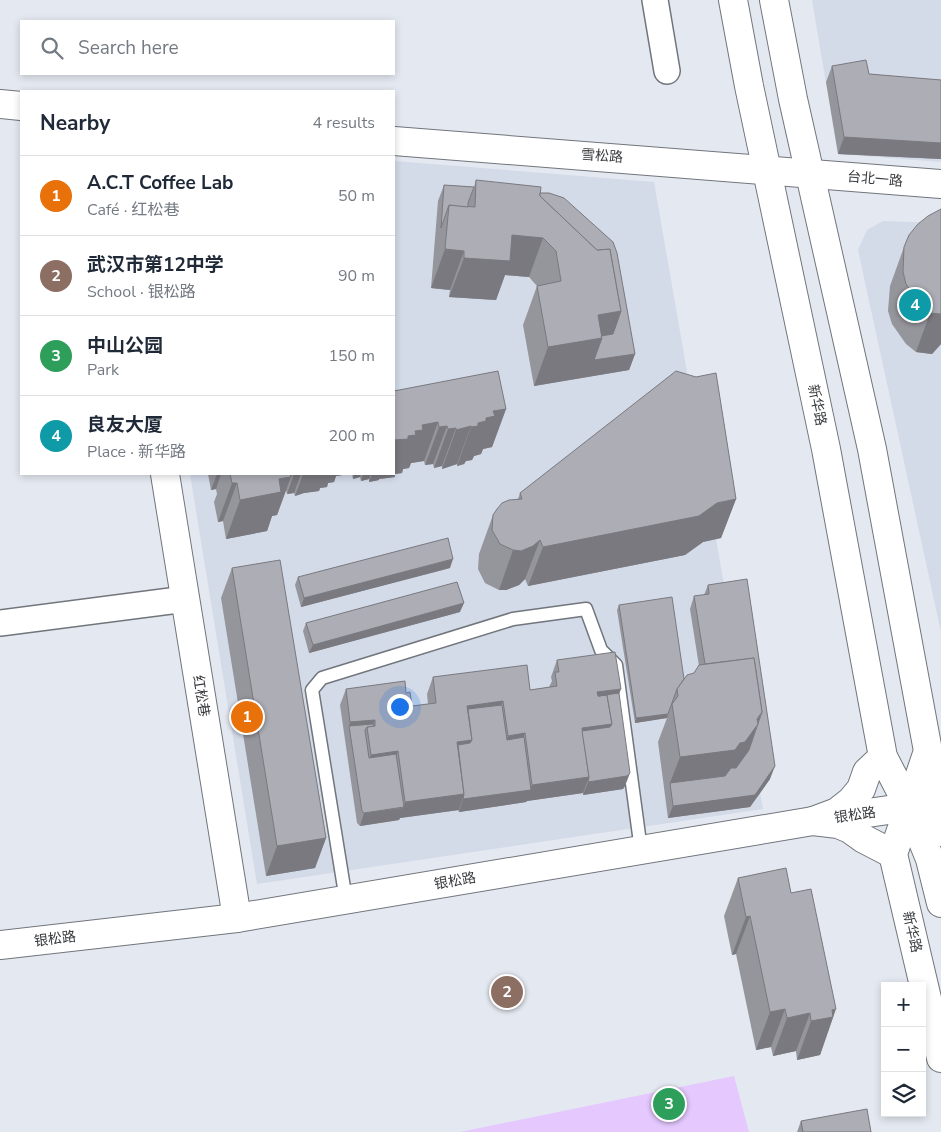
<!DOCTYPE html>
<meta charset="utf-8">
<style>
body{margin:0;font-family:"Nunito Sans","Noto Sans SC",sans-serif;background:#f2f2f3;color:#1f2937}
.controls{position:absolute;right:15px;bottom:15px;display:grid;overflow:hidden;border-radius:0px;box-shadow:0 2px 8px #0003}
.controls button{width:45px;height:45px;display:grid;place-items:center;padding:0;border:0;border-bottom:1px solid #e0e1e3;background:#fff;color:#1f2937;font:25px sans-serif}
.you{position:absolute;left:399px;top:706px;width:18px;height:18px;margin:-12px;border:4px solid #fff;border-radius:50%;background:#1a73e8;box-shadow:0 0 0 8px #1a73e833}
.badge{display:grid;place-items:center;width:32px;height:32px;border-radius:50%;background:#db2777;color:#fff;font-size:16px;font-weight:700}
.pin{position:absolute;translate:-50% -50%;border:2px solid #fff;box-shadow:0 1px 5px #0006}
.list{margin:0;padding:0;list-style:none}
h2{display:flex;justify-content:space-between;align-items:center;height:65px;margin:0;padding:0 20px;font-size:21px}
h2 small{font-size:16px;font-weight:400;color:#747a83}
.list li{display:grid;grid-template-columns:32px 1fr auto;gap:15px;align-items:center;box-sizing:border-box;height:80px;padding:0 20px;border-top:1px solid #e0e1e3}
.list b{display:block;font-size:19px;white-space:nowrap}
.list p{margin:0;font-size:16px;white-space:nowrap;color:#747a83}
.list em{font-size:16px;font-style:normal;color:#747a83}
.icon{flex:none;width:28px;height:28px;fill:none;stroke:currentColor;stroke-width:2;stroke-linecap:round;stroke-linejoin:round}
.map{position:relative;flex:none;width:941px;height:1132px;overflow:hidden}
.search{position:absolute;background:#fff;box-shadow:0 2px 8px #0003;left:20px;top:20px;width:375px;height:55px;display:flex;align-items:center;gap:12px;box-sizing:border-box;padding:0 18px;border-radius:0px;color:#747a83;font-size:19px}
.panel{position:absolute;background:#fff;box-shadow:0 2px 8px #0003;left:20px;top:90px;width:375px;height:385px;border-radius:0px}
.map>svg:first-child{display:block}
</style>
<div class="map">
<svg width="941" height="1132" viewBox="0 0 941 1132">
<rect width="100%" height="100%" fill="#e4e8f0"/>
<g fill="#d3dae8">
<path d="M812 0H941V162L838 154Z"/>
<path d="M394 161 654 182 763 809 257 884 190 474H394Z"/>
<path d="M883 221 941 223V632L858 250 867 230Z"/>
</g>
<path fill="#e4c8fe" d="M734 1076 749 1132H460Z"/>
<g fill="none" stroke-linecap="round" stroke-linejoin="round">
<defs>
<path id="service" d="M346 900 312 690 322 678 513 619 586 609 601 650 616 665 641 850"/>
<g id="minor">
<path d="M655 0 667 71"/>
<path d="M0 623 186 599"/>
</g>
<g id="tertiary">
<path d="M0 104 21 106"/>
<path d="M394 141 941 184"/>
<path d="M165 474 237 918"/>
<path d="M0 945 237 918 813 821 909 807"/>
</g>
<path id="secondary" d="M909 807 941 832"/>
<g id="primary">
<path d="M733 0 749 86 826 449 883 757 909 807 893 854 941 1058"/>
<path d="M774 0 793 99 872 449 928 751 909 807 930 859 941 903"/>
<path d="M883 757 867 772 861 789 851 801 837 812 813 821 838 824 850 829 864 839 893 854"/>
<path d="M928 760 930 773 929 789 941 800"/>
</g>
</defs>
<use href="#service" stroke="#71757c" stroke-width="15"/>
<use href="#minor" stroke="#71757c" stroke-width="28"/>
<use href="#tertiary" stroke="#71757c" stroke-width="30"/>
<use href="#secondary" stroke="#71757c" stroke-width="30"/>
<use href="#primary" stroke="#71757c" stroke-width="30"/>
<use href="#service" stroke="#fff" stroke-width="12"/>
<use href="#minor" stroke="#fff" stroke-width="25"/>
<use href="#tertiary" stroke="#fff" stroke-width="28"/>
<use href="#secondary" stroke="#fff" stroke-width="28"/>
<use href="#primary" stroke="#fff" stroke-width="28"/>
</g>
<g fill="#95959c">
<path d="M832 66 869 74 941 80V159L838 154 826 82Z"/>
<path d="M476 180 540 193 635 354 629 370 534 386 523 325 537 286 529 277 505 275 496 300 449 297 450 290 431 288 438 201 444 185 474 187Z"/>
<path d="M941 209V344L932 354 916 352 906 344 892 324 888 311 890 286 904 247Z"/>
<path d="M394 391 506 409 492 447 483 449 481 454 474 456 472 460 466 461 464 464 457 466V464L442 469V466L434 468 433 464 425 465 424 461 411 463 409 468 403 469 402 473 395 474V477L379 479V480L369 482V479L361 481 360 477 353 479 352 474H394Z"/>
<path d="M208 474H349L336 476 334 482 328 483 327 487 320 488 319 491 304 493 295 496 294 493 287 494 286 490 277 515 272 516 267 531 226 539 223 521 218 522 214 502 217 494 216 489 211 490Z"/>
<path d="M520 493 736 499 721 538 703 542 685 555 528 586 525 579 519 585 506 590H499L485 583 478 569 479 554 493 515 518 499Z"/>
<path d="M232 568 326 838 315 868 266 876 221 598Z"/>
<path d="M450 568 301 607 295 585 298 577Z"/>
<path d="M708 585 770 779 750 807 668 818 658 742 667 718 635 723 617 610 619 605 684 679 694 673 699 666 690 609 694 596 704 595Z"/>
<path d="M460 612 309 653 303 631 306 623Z"/>
<path d="M557 660 619 693 625 786 623 789 583 795V793L527 801 526 802 459 812 458 810 400 818 399 820 360 826 357 823 340 705 346 689 406 693 412 706 428 704 427 694 433 677 530 690 549 687 552 681 551 677Z"/>
<path d="M738 878 791 893 833 1017 820 1055 797 1060 796 1051 773 1056 771 1047 756 1050 736 954 732 955 724 916Z"/>
<path d="M801 1121 871 1132H797Z"/>
</g>
<g fill="#79797f">
<path d="M844 137 941 143V159L838 154Z"/>
<path d="M512 235 543 238 529 277 505 275 496 300 449 297 464 258Z"/>
<path d="M445 249 464 251 450 290 431 288Z"/>
<path d="M621 311 635 354 629 370 534 386 548 347 598 315Z"/>
<path d="M930 313 941 314V344L932 354 916 352Z"/>
<path d="M506 409 492 447 483 449 481 454 474 456 472 460 466 461 464 464 457 466 471 427 478 423 493 411Z"/>
<path d="M438 422 424 461 411 463 409 468 403 469 402 473 395 474V477L379 479V480L369 482 372 474H394V440L408 436 422 425Z"/>
<path d="M447 426 433 464 425 465 439 427Z"/>
<path d="M471 426 457 464 442 469 456 430Z"/>
<path d="M456 428 442 466 434 468 448 429Z"/>
<path d="M217 474H221L216 489 211 490Z"/>
<path d="M277 474H292L277 515 272 516 267 531 226 539 240 500Z"/>
<path d="M294 474H301L294 493 287 494Z"/>
<path d="M303 474H349L336 476 334 482 328 483 327 487 320 488 319 491 304 493 295 496Z"/>
<path d="M354 474H361L360 477 353 479Z"/>
<path d="M363 474H371L369 479 361 481Z"/>
<path d="M232 483H237L223 521 218 522Z"/>
<path d="M736 499 721 538 703 542 685 555 528 586 543 547 717 503Z"/>
<path d="M540 540 525 579 519 585 506 590H499L513 550Z"/>
<path d="M453 559 450 568 301 607 304 598Z"/>
<path d="M464 603 460 612 309 653 313 645Z"/>
<path d="M621 689 615 705 592 713 597 692Z"/>
<path d="M503 701 497 717 468 721 467 706Z"/>
<path d="M762 712 744 763 731 780 670 783 680 757 757 719Z"/>
<path d="M668 714 667 718 635 723 636 718Z"/>
<path d="M375 720 371 730 367 727 349 726 350 722Z"/>
<path d="M612 724 606 740 582 743V728Z"/>
<path d="M525 733 519 750 502 752 508 736Z"/>
<path d="M472 740 466 756 457 757V742Z"/>
<path d="M398 751 392 767 365 771 371 755Z"/>
<path d="M775 766 770 779 750 807 668 818 673 806Z"/>
<path d="M630 773 625 786 623 789 583 795 588 782Z"/>
<path d="M589 777 583 793 527 801 526 802 459 812 463 799 530 790 532 785Z"/>
<path d="M464 794 459 810 400 818 399 820 360 826 364 813 403 808 405 802Z"/>
<path d="M326 838 315 868 266 876 277 846Z"/>
<path d="M750 916 736 954 732 955 746 917Z"/>
<path d="M785 1009 771 1047 756 1050 770 1012Z"/>
<path d="M836 1009 820 1055 797 1060 811 1021 832 1010Z"/>
<path d="M810 1013 796 1051 773 1056 787 1018Z"/>
</g>
<g fill="#adadb5" stroke="#79797f">
<path d="M866 60 869 74 941 80V143L844 137 832 66Z"/>
<path d="M476 180 541 187 540 196 597 250 610 249 621 311 598 315 602 338 548 347 537 286 561 281 556 251 543 238 512 235 510 261 464 258V251L445 249 449 205 475 207Z"/>
<path d="M444 185 474 187 468 203V207L449 205 441 228Z"/>
<path d="M540 193H549L564 198 613 242 617 253 635 354 594 360 602 338 601 336 613 334 621 311 610 249 597 250 540 196Z"/>
<path d="M941 209V314L930 313 920 305 906 284 903 272 904 247 909 235 918 224 928 216Z"/>
<path d="M498 371 506 409 493 411 495 416 486 418V421L478 423V426L471 427V426L456 430V428L448 429 447 426 439 427 438 422 422 425 423 430 415 431 416 435 408 436V439L394 440V391Z"/>
<path d="M676 371 696 377 716 373 736 499 717 503 699 516 543 547 540 540 533 546 521 551 513 550 500 544 492 530 493 515 497 509 502 503 509 500 522 499 520 493Z"/>
<path d="M230 474H290L291 477 279 479 281 492 240 500 237 483H232Z"/>
<path d="M448 538 453 559 304 598 298 577Z"/>
<path d="M280 560 326 838 277 846 232 568Z"/>
<path d="M747 579 775 766 755 795 673 806 670 783 725 776 731 768H736L749 750 762 712 754 658 705 664 694 596 709 594 708 585Z"/>
<path d="M457 582 464 603 313 645 306 623Z"/>
<path d="M672 597 684 679 677 689 668 714 636 718 619 605Z"/>
<path d="M615 652 621 689 597 692 598 696 607 695 612 724 582 728 589 777 532 785 525 733 508 736 503 701 467 706 472 740 457 742 464 794 405 802 398 751 371 755 367 727 375 726V720L350 722 346 689 405 681 406 693 410 692 412 706 436 703 433 677 527 665 530 690 557 686 555 672H559L557 660Z"/>
<path d="M754 658 762 712 757 719 758 724 745 742 740 743 735 750 680 757 672 704 678 696 677 689 687 675 694 673 699 665Z"/>
<path d="M619 693 630 773 627 776 588 782 589 777 582 731 610 727 612 724 607 695 598 696Z"/>
<path d="M502 705 507 740 524 737 531 790 463 799 464 794 458 745 470 743 472 740 468 709Z"/>
<path d="M373 724 374 726 367 727 365 730 369 758 396 754 404 807 364 813 362 811 349 726Z"/>
<path d="M786 868 791 893 811 889 836 1009 832 1010 833 1017 811 1021 810 1013 787 1018 785 1009 770 1012 750 916 746 917 738 878Z"/>
<path d="M867 1109 871 1132H803L801 1121Z"/>
</g>
<g text-anchor="middle" dominant-baseline="central" stroke-width="5" stroke-linejoin="round" paint-order="stroke">
<g font-size="14" fill="#393b3e" stroke="#fff">
<text transform="translate(602 156) rotate(4)">雪松路</text>
<text transform="translate(875 179) rotate(5)">台北一路</text>
<text transform="translate(817 405) rotate(78)">新华路</text>
<text transform="translate(201 696) rotate(81)">红松巷</text>
<text transform="translate(855 815) rotate(-8)">银松路</text>
<text transform="translate(455 881) rotate(-10)">银松路</text>
<text transform="translate(912 932) rotate(77)">新华路</text>
<text transform="translate(55 939) rotate(-7)">银松路</text>
</g>
</g>
</svg>
<div class="controls">
<button>+</button>
<button>−</button>
<button><svg class="icon" aria-label="layers" viewBox="0 0 24 24"><path d="M12 4l9 5-9 5-9-5zM3 14l9 5 9-5"/></svg></button>
</div>
<div class="you"></div>
<div class="pin badge" style="left:247px;top:717px;background:#e8710a">1</div>
<div class="pin badge" style="left:507px;top:992px;background:#8d6e63">2</div>
<div class="pin badge" style="left:669px;top:1104px;background:#2e9e5b">3</div>
<div class="pin badge" style="left:915px;top:305px;background:#0f9aa8">4</div>
<div class="search"><svg class="icon" aria-label="search" viewBox="0 0 24 24"><circle cx="10" cy="10" r="6"/><path d="M15 15l6 6"/></svg>Search here</div>
<section class="panel">
<h2>Nearby<small>4 results</small></h2>
<ul class="list">
<li><span class="badge" style="background:#e8710a">1</span><div><b>A.C.T Coffee Lab</b><p>Café · 红松巷</p></div><em>50 m</em></li>
<li><span class="badge" style="background:#8d6e63">2</span><div><b>武汉市第12中学</b><p>School · 银松路</p></div><em>90 m</em></li>
<li><span class="badge" style="background:#2e9e5b">3</span><div><b>中山公园</b><p>Park</p></div><em>150 m</em></li>
<li><span class="badge" style="background:#0f9aa8">4</span><div><b>良友大厦</b><p>Place · 新华路</p></div><em>200 m</em></li>
</ul>
</section>
</div>
